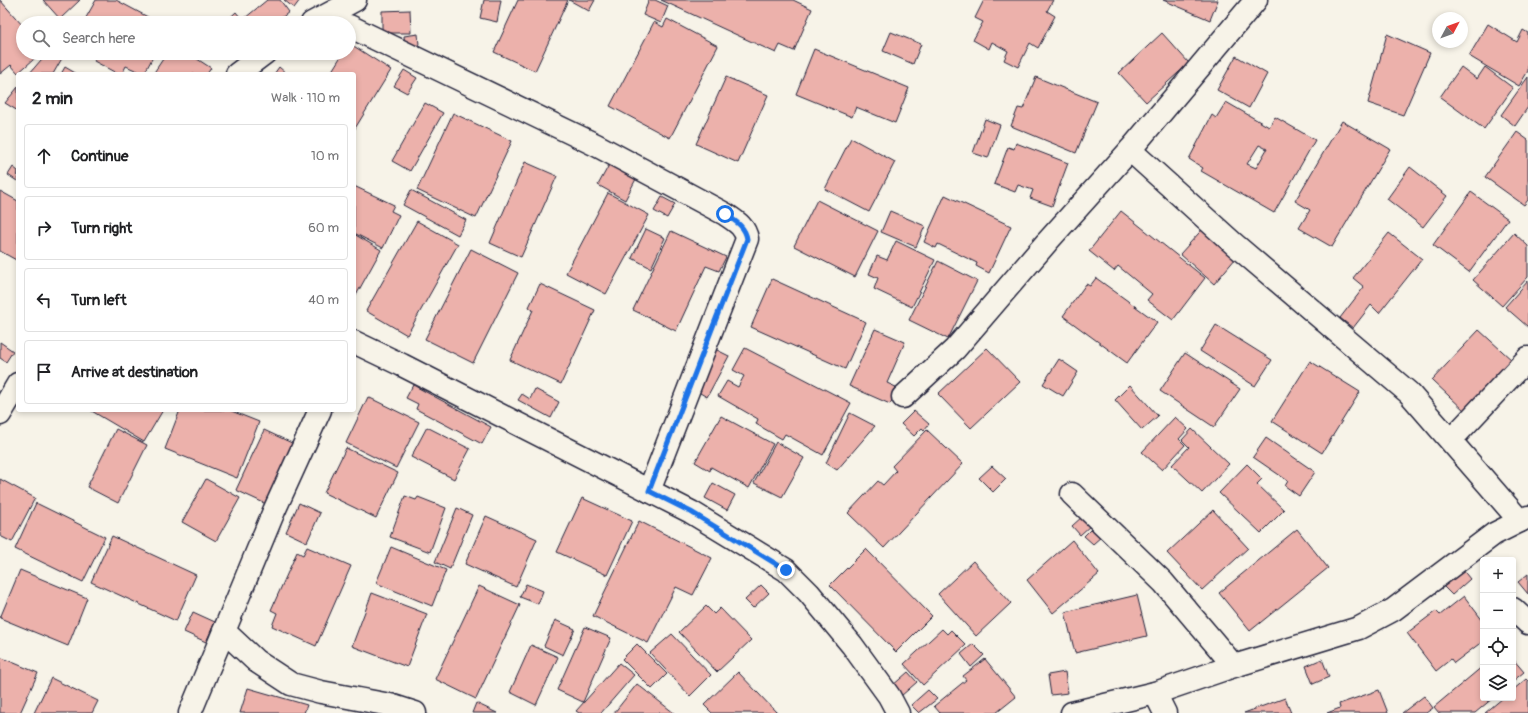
<!DOCTYPE html>
<meta charset="utf-8">
<style>
body{margin:0;font-family:Pangolin,sans-serif;background:#f2f2f2;color:#202124}
.controls{position:absolute;right:12px;bottom:12px;display:grid;overflow:hidden;border-radius:4px;box-shadow:0 2px 6px #0003}
.controls button{width:36px;height:36px;display:grid;place-items:center;padding:0;border:0;border-bottom:1px solid #e0e0e0;background:#fff;color:#202124;font:20px sans-serif}
.compass{position:absolute;left:1432px;top:12px;width:36px;height:36px;border-radius:50%;background:#fff;box-shadow:0 2px 6px #0003;rotate:49deg}
.stop{position:absolute;width:12px;height:12px;margin:-9px;border:3px solid #1a73e8;border-radius:50%;background:#fff}
.stop.end{background:#1a73e8;border-color:#fff;box-shadow:0 1px 4px #0008}
.list{margin:0;padding:0;list-style:none}
h2{display:flex;justify-content:space-between;align-items:center;height:52px;margin:0;padding:0 16px;font-size:17px}
h2 small{font-size:13px;font-weight:400;color:#757577}
.list li{display:grid;grid-template-columns:26px 1fr auto;gap:12px;align-items:center;box-sizing:border-box;height:64px;margin:0 8px 8px;padding:0 8px;border:1px solid #e0e0e0;border-radius:4px}
.list b{display:block;font-size:15px;white-space:nowrap}
.list em{font-size:13px;font-style:normal;color:#757577}
.icon{flex:none;width:22px;height:22px;fill:none;stroke:currentColor;stroke-width:2;stroke-linecap:round;stroke-linejoin:round}
.map{position:relative;flex:none;width:1528px;height:713px;overflow:hidden}
.search{position:absolute;background:#fff;box-shadow:0 2px 6px #0003;left:16px;top:16px;width:340px;height:44px;display:flex;align-items:center;gap:10px;box-sizing:border-box;padding:0 14px;border-radius:22px;color:#757577;font-size:15px}
.panel{position:absolute;background:#fff;box-shadow:0 2px 6px #0003;left:16px;top:72px;width:340px;height:340px;border-radius:4px}
.map>svg:first-child{display:block}
</style>
<div class="map">
<svg width="1528" height="713" viewBox="0 0 1528 713">
<rect width="100%" height="100%" fill="#f7f3e8"/>
<filter id="ink" filterUnits="userSpaceOnUse"><feTurbulence type="fractalNoise" baseFrequency=".025" numOctaves="2"/><feDisplacementMap in="SourceGraphic" scale="8" xChannelSelector="R" yChannelSelector="G"/><feConvolveMatrix kernelMatrix="1 2 1 2 8 2 1 2 1" color-interpolation-filters="sRGB"/></filter>
<g filter="url(#ink)">
<g fill="#ecb1ab" stroke="#22223b" fill-rule="evenodd">
<path d="M0 0 23 26V53H41L18 73 11 65 0 74Z"/>
<path d="M43 0H80L60 19Z"/>
<path d="M96 0H116L159 23H83Z"/>
<path d="M267 0H280L289 12 275 23H249L245 18Z"/>
<path d="M284 0H300L294 8Z"/>
<path d="M484 0H501L497 22 480 18Z"/>
<path d="M518 0H568L535 71 494 52Z"/>
<path d="M569 0H595L589 11Z"/>
<path d="M649 0H655L668 6 661 23 643 15Z"/>
<path d="M661 0H793L812 9 794 51 780 45 776 53Z"/>
<path d="M984 0H1053L1047 11 1055 16 1038 48 1030 43 1018 67 1004 60 1008 51 992 42 989 49 973 40 983 22 975 18Z"/>
<path d="M1163 0H1218L1210 20Z"/>
<path d="M410 10 411 33H382V11Z"/>
<path d="M236 12 245 23H224Z"/>
<path d="M667 19 718 46 670 138 610 106 654 22 663 27Z"/>
<path d="M1488 24 1517 42 1523 30 1528 33V71L1519 86 1469 56Z"/>
<path d="M891 32 921 44 913 64 883 51Z"/>
<path d="M1162 33 1189 63 1146 102 1119 73Z"/>
<path d="M418 34 419 45 405 47 404 36Z"/>
<path d="M1387 34 1430 53 1403 115 1368 103Z"/>
<path d="M349 43 391 70 354 130V74H330L343 53H349Z"/>
<path d="M814 49 909 88 895 123 856 107 852 117 796 94Z"/>
<path d="M47 53H65L53 74H29Z"/>
<path d="M99 53H155L144 74 126 66 122 74H118L94 61Z"/>
<path d="M167 53H188L211 68 207 74H153Z"/>
<path d="M1236 56 1267 74 1249 108 1217 90Z"/>
<path d="M65 67 77 74H61Z"/>
<path d="M279 67 287 74H274Z"/>
<path d="M1461 67 1477 79 1485 67 1513 88 1484 129 1440 97Z"/>
<path d="M404 70 417 78 407 93 394 86Z"/>
<path d="M726 77 768 95 738 163 696 144Z"/>
<path d="M1036 77 1097 102 1076 153 1011 126 1018 108 1023 109Z"/>
<path d="M1528 77V107L1515 126 1501 115Z"/>
<path d="M18 87V111L5 103Z"/>
<path d="M1226 102 1269 127 1275 117 1315 140 1274 213 1201 171 1203 168 1189 159 1212 115 1216 118ZM1259 145 1267 149 1256 168 1247 164Z"/>
<path d="M425 103 443 113 410 171 392 161Z"/>
<path d="M453 113 512 141 476 218 417 190Z"/>
<path d="M985 119 1000 125 988 158 973 153Z"/>
<path d="M1342 121 1390 149 1332 247 1299 228 1310 210 1295 201Z"/>
<path d="M1517 132 1528 140V200L1524 205 1485 177Z"/>
<path d="M851 138 895 162 869 212 825 189Z"/>
<path d="M1016 143 1068 163 1052 206 1030 198 1033 190 1018 185 1015 192 994 184 1008 147 1014 149Z"/>
<path d="M525 162 557 176 521 257 490 243Z"/>
<path d="M609 165 636 179 625 200 598 185Z"/>
<path d="M13 167 18 171 17 181 8 175Z"/>
<path d="M1410 167 1447 196 1423 227 1387 199Z"/>
<path d="M354 186 394 205 391 211 399 215 383 248 354 233Z"/>
<path d="M411 190 466 220 458 235 403 205Z"/>
<path d="M0 191 18 201V261L0 251Z"/>
<path d="M1471 192 1508 219 1469 272 1433 245Z"/>
<path d="M608 193 649 215 606 294 566 273Z"/>
<path d="M945 195 1011 226 989 273 976 266 977 263 938 244 936 248 924 242Z"/>
<path d="M662 197 675 204 667 218 654 211Z"/>
<path d="M817 200 878 231 855 277 794 246Z"/>
<path d="M890 211 925 226 916 247 881 232Z"/>
<path d="M1121 211 1205 278 1173 320 1147 300 1152 294 1118 266 1114 271 1089 251Z"/>
<path d="M417 221 458 244 407 335 366 311Z"/>
<path d="M1208 223 1241 252 1214 284 1180 254Z"/>
<path d="M646 229 665 238 651 268 632 258Z"/>
<path d="M671 231 726 257 719 271 706 266 676 331 633 310Z"/>
<path d="M1389 233 1422 259 1379 313 1371 305 1353 328 1340 318 1364 287 1353 278Z"/>
<path d="M1514 233 1528 246V277L1502 306 1473 280Z"/>
<path d="M354 234 381 250 354 299Z"/>
<path d="M896 241 935 260 912 307 874 289 878 278 869 274 877 256 887 260Z"/>
<path d="M471 249 518 273 473 363 425 339Z"/>
<path d="M938 261 977 281 948 339 909 320Z"/>
<path d="M1096 278 1157 322 1127 363 1063 316 1086 284 1090 286Z"/>
<path d="M772 279 866 322 845 369 751 327Z"/>
<path d="M1528 281V327L1505 307Z"/>
<path d="M540 284 595 310 561 384 510 360 533 310 529 307Z"/>
<path d="M1216 325 1272 360 1255 386 1200 351Z"/>
<path d="M875 329 905 342 887 383 898 388 890 404 849 386Z"/>
<path d="M1479 330 1513 361 1466 412 1432 380Z"/>
<path d="M0 342 13 351 6 362 0 358Z"/>
<path d="M745 348 851 403 823 455 785 434 782 439 756 424 758 419 718 396 727 381 738 387 744 376 733 370Z"/>
<path d="M987 348 1020 382 971 428 938 394Z"/>
<path d="M715 349 729 356 707 397 693 389Z"/>
<path d="M1185 353 1240 389 1214 427 1160 391Z"/>
<path d="M1059 359 1078 372 1063 396 1043 384Z"/>
<path d="M1310 361 1360 392 1322 453 1272 421Z"/>
<path d="M413 385 491 427 482 444 416 409 418 404 406 398Z"/>
<path d="M1130 385 1158 416 1142 430 1115 400Z"/>
<path d="M535 389 559 402 551 418 518 400 522 394 530 399Z"/>
<path d="M368 397 419 422 396 468 346 443Z"/>
<path d="M90 410H163L144 442Z"/>
<path d="M180 410H229L259 422 237 478 165 449Z"/>
<path d="M914 411 929 424 924 430 922 428 914 436 901 424Z"/>
<path d="M850 413 875 426 837 470 826 463Z"/>
<path d="M721 416 773 444 749 488 711 467 710 471 695 462Z"/>
<path d="M1175 417 1188 429 1179 439 1185 445 1162 470 1142 452Z"/>
<path d="M427 427 470 449 454 479 411 457Z"/>
<path d="M116 429 147 445 118 503 87 487Z"/>
<path d="M1192 429 1229 464 1202 493 1172 465 1189 447 1182 440Z"/>
<path d="M264 430 294 444 266 504 236 490Z"/>
<path d="M927 430 963 464 884 548 848 513 878 481 883 485 896 471 892 466Z"/>
<path d="M1266 438 1315 472 1299 496 1285 486 1288 481 1253 457Z"/>
<path d="M776 442 804 458 782 497 754 483Z"/>
<path d="M346 448 398 473 376 518 324 493Z"/>
<path d="M1247 464 1262 479 1257 484 1284 510 1261 533 1219 493Z"/>
<path d="M992 466 1006 479 993 492 979 478Z"/>
<path d="M0 479 35 498 12 542 0 536Z"/>
<path d="M206 479 240 498 216 541 182 522Z"/>
<path d="M713 483 735 495 727 510 705 498Z"/>
<path d="M405 496 416 500 418 497 446 508 430 552 390 537Z"/>
<path d="M582 498 632 521 607 575 557 552Z"/>
<path d="M36 503 105 537 83 582 15 549Z"/>
<path d="M299 503 320 513 307 542 286 532Z"/>
<path d="M457 508 472 515 450 569 435 562Z"/>
<path d="M1213 510 1248 548 1202 590 1167 553Z"/>
<path d="M486 516 537 539 516 587 465 564Z"/>
<path d="M1083 516 1091 525 1080 535 1072 526Z"/>
<path d="M639 521 712 558 693 595 676 587 648 643 593 616Z"/>
<path d="M1094 526 1102 536 1093 544 1084 536Z"/>
<path d="M1297 529 1328 568 1250 631 1219 593Z"/>
<path d="M112 536 196 575 176 621 91 582Z"/>
<path d="M1072 540 1099 574 1053 613 1027 580Z"/>
<path d="M307 547 351 566 316 646 272 626 277 613 271 610 297 552 303 555Z"/>
<path d="M391 547 446 570 432 606 376 583Z"/>
<path d="M866 549 932 616 896 652 830 585Z"/>
<path d="M973 561 1011 603 976 636 938 594Z"/>
<path d="M1462 569 1470 579 1452 595 1443 586Z"/>
<path d="M20 570 87 598 68 646 0 618Z"/>
<path d="M1528 574V594L1518 582Z"/>
<path d="M526 584 543 591 538 604 520 597Z"/>
<path d="M761 585 769 593 753 608 745 600Z"/>
<path d="M479 586 520 605 476 699 435 679Z"/>
<path d="M372 593 427 614 407 667 352 646Z"/>
<path d="M1137 595 1147 636 1075 653 1065 612Z"/>
<path d="M1464 596 1483 621V641L1454 663 1451 659 1436 671 1407 633 1436 611 1440 615Z"/>
<path d="M706 606 714 614 720 608 751 640 717 672 679 632Z"/>
<path d="M193 612 215 622 206 642 184 632Z"/>
<path d="M555 620 575 629 563 655 544 646Z"/>
<path d="M585 627 611 638 583 702 557 690Z"/>
<path d="M942 629 947 634 951 630 966 645 923 685 904 664Z"/>
<path d="M672 634 711 675 690 696 650 653Z"/>
<path d="M637 644 667 674 652 689 622 659Z"/>
<path d="M973 644 984 655 971 667 961 654Z"/>
<path d="M531 645 558 657 536 705 510 692Z"/>
<path d="M0 657 38 673 20 713H0Z"/>
<path d="M985 659 1016 697 996 713H940L934 706 966 680 963 676Z"/>
<path d="M1322 659 1329 677 1313 684 1306 666Z"/>
<path d="M1513 659 1524 672 1513 681Z"/>
<path d="M619 663 634 675 601 713H579L576 711Z"/>
<path d="M1483 666V698H1493L1475 713H1439L1434 707Z"/>
<path d="M738 672 777 713H712L704 705Z"/>
<path d="M908 672 917 682 901 696 892 686Z"/>
<path d="M1065 672 1068 693 1051 695 1048 675Z"/>
<path d="M51 678 98 701 92 713H34Z"/>
<path d="M1526 679 1528 681V713H1485L1503 698H1513V690Z"/>
<path d="M637 684 674 713H614Z"/>
<path d="M248 688 307 705 304 713H240Z"/>
<path d="M928 690 937 699 919 713 911 705Z"/>
<path d="M1379 690 1388 713H1327L1340 708 1339 704Z"/>
<path d="M1424 696 1433 708 1426 713H1402Z"/>
<path d="M1285 698 1291 713H1244Z"/>
<path d="M476 703 497 713H472Z"/>
</g>
<g fill="none" stroke-linecap="round" stroke-linejoin="round">
<defs>
<g id="minor">
<path d="M312 23 355 0"/>
<path d="M349 26 596 145 725 214C735 221 745 226 747 239L649 491"/>
<path d="M237 74 265 53"/>
<path d="M1130 150 1234 244 1409 393 1520 521"/>
<path d="M354 342 402 365 691 512 786 570 809 593 852 645 889 696 898 713"/>
<path d="M903 397 955 349 1047 242 1130 150 1256 0"/>
<path d="M0 414 18 384"/>
<path d="M1451 440 1528 358"/>
<path d="M1072 494 1163 582 1234 666"/>
<path d="M1513 609 1528 623"/>
<path d="M224 631 256 661 291 684 321 692 390 705 415 713"/>
<path d="M1155 693 1165 713"/>
<path d="M190 713 274 511 320 410"/>
<path d="M1072 713 1155 693 1234 666 1359 628 1393 610 1494 534 1528 517"/>
</g>
</defs>
<use href="#minor" stroke="#22223b" stroke-width="25"/>
<use href="#minor" stroke="#f7f3e8" stroke-width="22"/>
</g>
</g>
<g fill="none" stroke-linecap="round" stroke-linejoin="round" filter="url(#ink)">
<path stroke="#1a73e8" stroke-width="5" d="M725 214C735 221 745 226 747 239L649 491 691 512 786 570"/>
</g>
</svg>
<div class="controls">
<button>+</button>
<button>−</button>
<button><svg class="icon" aria-label="locate" viewBox="0 0 24 24"><circle cx="12" cy="12" r="6"/><path d="M12 2v4M12 18v4M2 12h4M18 12h4"/></svg></button>
<button><svg class="icon" aria-label="layers" viewBox="0 0 24 24"><path d="M12 4l9 5-9 5-9-5zM3 14l9 5 9-5"/></svg></button>
</div>
<svg class="compass" viewBox="-18 -18 36 36"><path d="M0-13l5 13h-10z" fill="#e53935"/><path d="M0 13l5-13h-10z" fill="#757577"/></svg>
<div class="stop" style="left:725px;top:214px"></div>
<div class="stop end" style="left:786px;top:570px"></div>
<div class="search"><svg class="icon" aria-label="search" viewBox="0 0 24 24"><circle cx="10" cy="10" r="6"/><path d="M15 15l6 6"/></svg>Search here</div>
<section class="panel">
<h2>2 min<small>Walk · 110 m</small></h2>
<ul class="list">
<li><svg class="icon" aria-label="ahead" viewBox="0 0 24 24"><path d="M12 20V5M6 11l6-6 6 6"/></svg><div><b>Continue</b></div><em>10 m</em></li>
<li><svg class="icon" aria-label="right" viewBox="0 0 24 24"><path d="M7 20v-9h11M14 6l5 5-5 5"/></svg><div><b>Turn right</b></div><em>60 m</em></li>
<li><svg class="icon" aria-label="left" viewBox="0 0 24 24"><path d="M17 20v-9H6M10 6l-5 5 5 5"/></svg><div><b>Turn left</b></div><em>40 m</em></li>
<li><svg class="icon" aria-label="arrive" viewBox="0 0 24 24"><path d="M6 21V4h12l-3 4 3 4H6"/></svg><div><b>Arrive at destination</b></div></li>
</ul>
</section>
</div>
